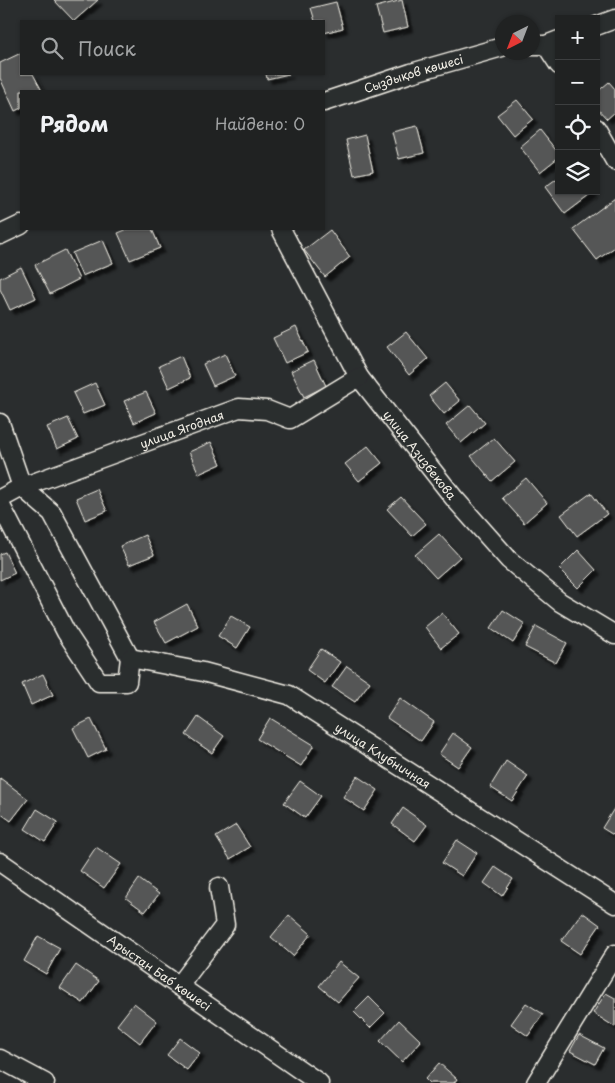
<!DOCTYPE html>
<html lang="ru">
<meta charset="utf-8">
<style>
body{margin:0;font-family:"Playpen Sans",sans-serif;background:#2d2f2f;color:#f1f3f6}
.controls{position:absolute;right:15px;top:15px;display:grid;overflow:hidden;border-radius:0px;box-shadow:0 1px 4px #0004}
.controls button{width:45px;height:45px;display:grid;place-items:center;padding:0;border:0;border-bottom:1px solid #3d3f40;background:#202222;color:#f1f3f6;font:25px sans-serif}
.compass{position:absolute;left:495px;top:15px;width:45px;height:45px;border-radius:50%;background:#202222;box-shadow:0 1px 4px #0004;rotate:222deg}
.list{margin:0;padding:0;list-style:none}
h2{display:flex;justify-content:space-between;align-items:center;height:65px;margin:0;padding:0 20px;font-size:21px}
h2 small{font-size:16px;font-weight:400;color:#a2a4a5}
.icon{flex:none;width:28px;height:28px;fill:none;stroke:currentColor;stroke-width:2;stroke-linecap:round;stroke-linejoin:round}
.map{position:relative;flex:none;width:615px;height:1083px;overflow:hidden}
.search{position:absolute;background:#202222;box-shadow:0 1px 4px #0004;left:20px;top:20px;width:305px;height:55px;display:flex;align-items:center;gap:12px;box-sizing:border-box;padding:0 18px;border-radius:0px;color:#a2a4a5;font-size:19px}
.panel{position:absolute;background:#202222;box-shadow:0 1px 4px #0004;left:20px;top:90px;width:305px;height:140px;border-radius:0px}
.map>svg:first-child{display:block}
</style>
<div class="map">
<svg width="615" height="1083" viewBox="0 0 615 1083">
<defs>
<filter id="shadow"><feDropShadow dx="4.5" dy="4.5" stdDeviation="1" flood-color="#0009"/></filter>
</defs>
<rect width="100%" height="100%" fill="#2a2d2e"/>
<filter id="ink" filterUnits="userSpaceOnUse"><feTurbulence type="fractalNoise" baseFrequency=".02" numOctaves="2"/><feDisplacementMap in="SourceGraphic" scale="10" xChannelSelector="R" yChannelSelector="G"/><feConvolveMatrix kernelMatrix="1 2 1 2 8 2 1 2 1" color-interpolation-filters="sRGB"/></filter>
<g filter="url(#ink)">
<g fill="#555756" stroke="#f4f1e8" filter="url(#shadow)">
<path d="M54 0H98L74 21Z"/>
<path d="M402 0 408 27 383 33 376 7Z"/>
<path d="M336 2 343 28 324 33V21H315L311 8Z"/>
<path d="M21 53V74H33L42 91H21V108L15 111 0 78V63Z"/>
<path d="M266 74H289L267 79Z"/>
<path d="M609 82 615 89V112L607 119 596 107V93Z"/>
<path d="M517 100 533 119 513 135 497 115Z"/>
<path d="M417 126 424 153 399 159 392 132Z"/>
<path d="M540 130 559 154V157L540 172 520 147Z"/>
<path d="M365 135 373 171 354 175 346 140Z"/>
<path d="M559 177V191H592L593 193 565 214 545 187Z"/>
<path d="M615 198V247L597 260 573 229Z"/>
<path d="M128 229H152L160 248 130 260 118 233Z"/>
<path d="M330 230 350 257 325 277 304 250Z"/>
<path d="M103 240 113 263 82 276 72 253Z"/>
<path d="M65 250 79 279 50 294 35 265Z"/>
<path d="M21 267 36 298 10 310 0 289V278Z"/>
<path d="M296 327 308 352 285 363 273 338Z"/>
<path d="M406 332 428 359 409 375 387 347Z"/>
<path d="M225 354 235 376 213 386 203 364Z"/>
<path d="M181 356 190 378 169 388 159 366Z"/>
<path d="M314 360 326 386 304 397 291 371Z"/>
<path d="M95 383 105 405 83 414 73 393Z"/>
<path d="M445 383 460 401 444 414 429 396Z"/>
<path d="M146 392 156 413 134 423 124 401Z"/>
<path d="M470 405 485 423 461 443 446 425Z"/>
<path d="M68 418 78 439 57 449 47 427Z"/>
<path d="M494 438 515 462 492 481 471 456Z"/>
<path d="M211 442 221 464 199 474 189 452Z"/>
<path d="M368 446 382 463 359 481 345 464Z"/>
<path d="M526 478 547 503 524 523 502 498Z"/>
<path d="M97 489 107 511 85 520 76 498Z"/>
<path d="M591 493 607 514 577 536 561 515Z"/>
<path d="M401 497 426 524 412 536 387 509Z"/>
<path d="M439 534 460 557 436 578 415 555Z"/>
<path d="M145 535 154 555 129 565 120 546Z"/>
<path d="M578 550 596 570 578 588 559 569Z"/>
<path d="M5 552 15 573 0 580V554Z"/>
<path d="M187 604 198 626 166 643 154 622Z"/>
<path d="M503 610 525 624 513 643 491 628Z"/>
<path d="M442 613 459 634 441 648 425 627Z"/>
<path d="M231 616 250 627 237 648 218 636Z"/>
<path d="M536 626 567 643 556 663 525 647Z"/>
<path d="M321 649 340 662 325 683 307 670Z"/>
<path d="M347 666 370 682 355 702 332 687Z"/>
<path d="M43 674 53 695 31 705 22 684Z"/>
<path d="M400 698 434 722 421 741 387 718Z"/>
<path d="M198 717 224 736 212 753 186 735Z"/>
<path d="M270 718 314 745 301 766 257 739Z"/>
<path d="M91 719 106 749 88 758 73 728Z"/>
<path d="M453 733 472 747 458 767 439 754Z"/>
<path d="M506 761 528 776 512 801 490 787Z"/>
<path d="M357 776 378 790 364 811 343 797Z"/>
<path d="M0 778 28 799 11 821 0 813Z"/>
<path d="M300 781 321 796 305 818 284 803Z"/>
<path d="M615 807V836L602 828Z"/>
<path d="M403 808 427 825 415 841 392 824Z"/>
<path d="M37 809 58 822 45 842 25 829Z"/>
<path d="M236 825 250 847 230 859 216 837Z"/>
<path d="M457 840 477 853 462 876 442 863Z"/>
<path d="M96 847 121 864 104 888 80 871Z"/>
<path d="M495 867 513 879 502 896 484 883Z"/>
<path d="M139 879 159 894 145 912 126 898Z"/>
<path d="M582 912 600 925 580 954 561 941Z"/>
<path d="M289 915 311 934 293 956 271 937Z"/>
<path d="M38 936 60 948 46 974 24 961Z"/>
<path d="M339 962 359 978 338 1002 319 986Z"/>
<path d="M76 965 99 981 83 1003 60 988Z"/>
<path d="M606 993 615 998V1027L593 1013Z"/>
<path d="M369 997 385 1013 370 1028 354 1012Z"/>
<path d="M134 1003 157 1021 140 1043 117 1025Z"/>
<path d="M526 1003 543 1014 528 1036 511 1024Z"/>
<path d="M399 1020 421 1041 402 1062 380 1041Z"/>
<path d="M579 1035 604 1048 595 1064 570 1051Z"/>
<path d="M180 1038 200 1053 187 1070 167 1055Z"/>
<path d="M439 1063 457 1079 454 1083H429L425 1079Z"/>
</g>
<g fill="none" stroke-linecap="round" stroke-linejoin="round">
<defs>
<g id="minor">
<path d="M596 26 615 19"/>
<path d="M532 45H546L559 40"/>
<path d="M546 45 559 65"/>
<path id="s1" d="M324 102 411 73 502 47"/>
<path d="M596 128 615 161"/>
<path id="s2" d="M281 229 359 377 454 498 509 560 560 602 615 635"/>
<path d="M0 235 21 225"/>
<path d="M0 423 22 487 52 513 130 658 127 682H99L66 632 0 504"/>
<path id="s3" d="M0 499 22 487 239 408 267 410 290 419 359 377"/>
<path id="s4" d="M130 658 203 672 289 695 615 904"/>
<path id="s5" d="M0 862 319 1083"/>
<path d="M179 986 225 925 219 887"/>
<path d="M0 1059 45 1083"/>
<path d="M536 1083 615 954"/>
</g>
</defs>
<use href="#minor" stroke="#f4f1e8" stroke-width="21"/>
<use href="#minor" stroke="#2a2d2e" stroke-width="18"/>
</g>
</g>
<g text-anchor="middle" dominant-baseline="central" stroke-width="4" stroke-linejoin="round" paint-order="stroke">
<g font-size="12" fill="#f4f1e8" stroke="#2a2d2e">
<text stroke="none"><textPath href="#s1" startOffset="94">Сыздықов көшесі</textPath></text>
<text stroke="none"><textPath href="#s3" startOffset="195">улица Ягодная</textPath></text>
<text stroke="none"><textPath href="#s2" startOffset="266">улица Азизбекова</textPath></text>
<text stroke="none"><textPath href="#s4" startOffset="275">улица Клубничная</textPath></text>
<text stroke="none"><textPath href="#s5" startOffset="194">Арыстан Баб көшесі</textPath></text>
</g>
</g>
</svg>
<div class="controls">
<button>+</button>
<button>−</button>
<button><svg class="icon" aria-label="locate" viewBox="0 0 24 24"><circle cx="12" cy="12" r="6"/><path d="M12 2v4M12 18v4M2 12h4M18 12h4"/></svg></button>
<button><svg class="icon" aria-label="layers" viewBox="0 0 24 24"><path d="M12 4l9 5-9 5-9-5zM3 14l9 5 9-5"/></svg></button>
</div>
<svg class="compass" viewBox="-18 -18 36 36"><path d="M0-13l5 13h-10z" fill="#e53935"/><path d="M0 13l5-13h-10z" fill="#a2a4a5"/></svg>
<div class="search"><svg class="icon" aria-label="search" viewBox="0 0 24 24"><circle cx="10" cy="10" r="6"/><path d="M15 15l6 6"/></svg>Поиск</div>
<section class="panel">
<h2>Рядом<small>Найдено: 0</small></h2>
<ul class="list">
</ul>
</section>
</div>
